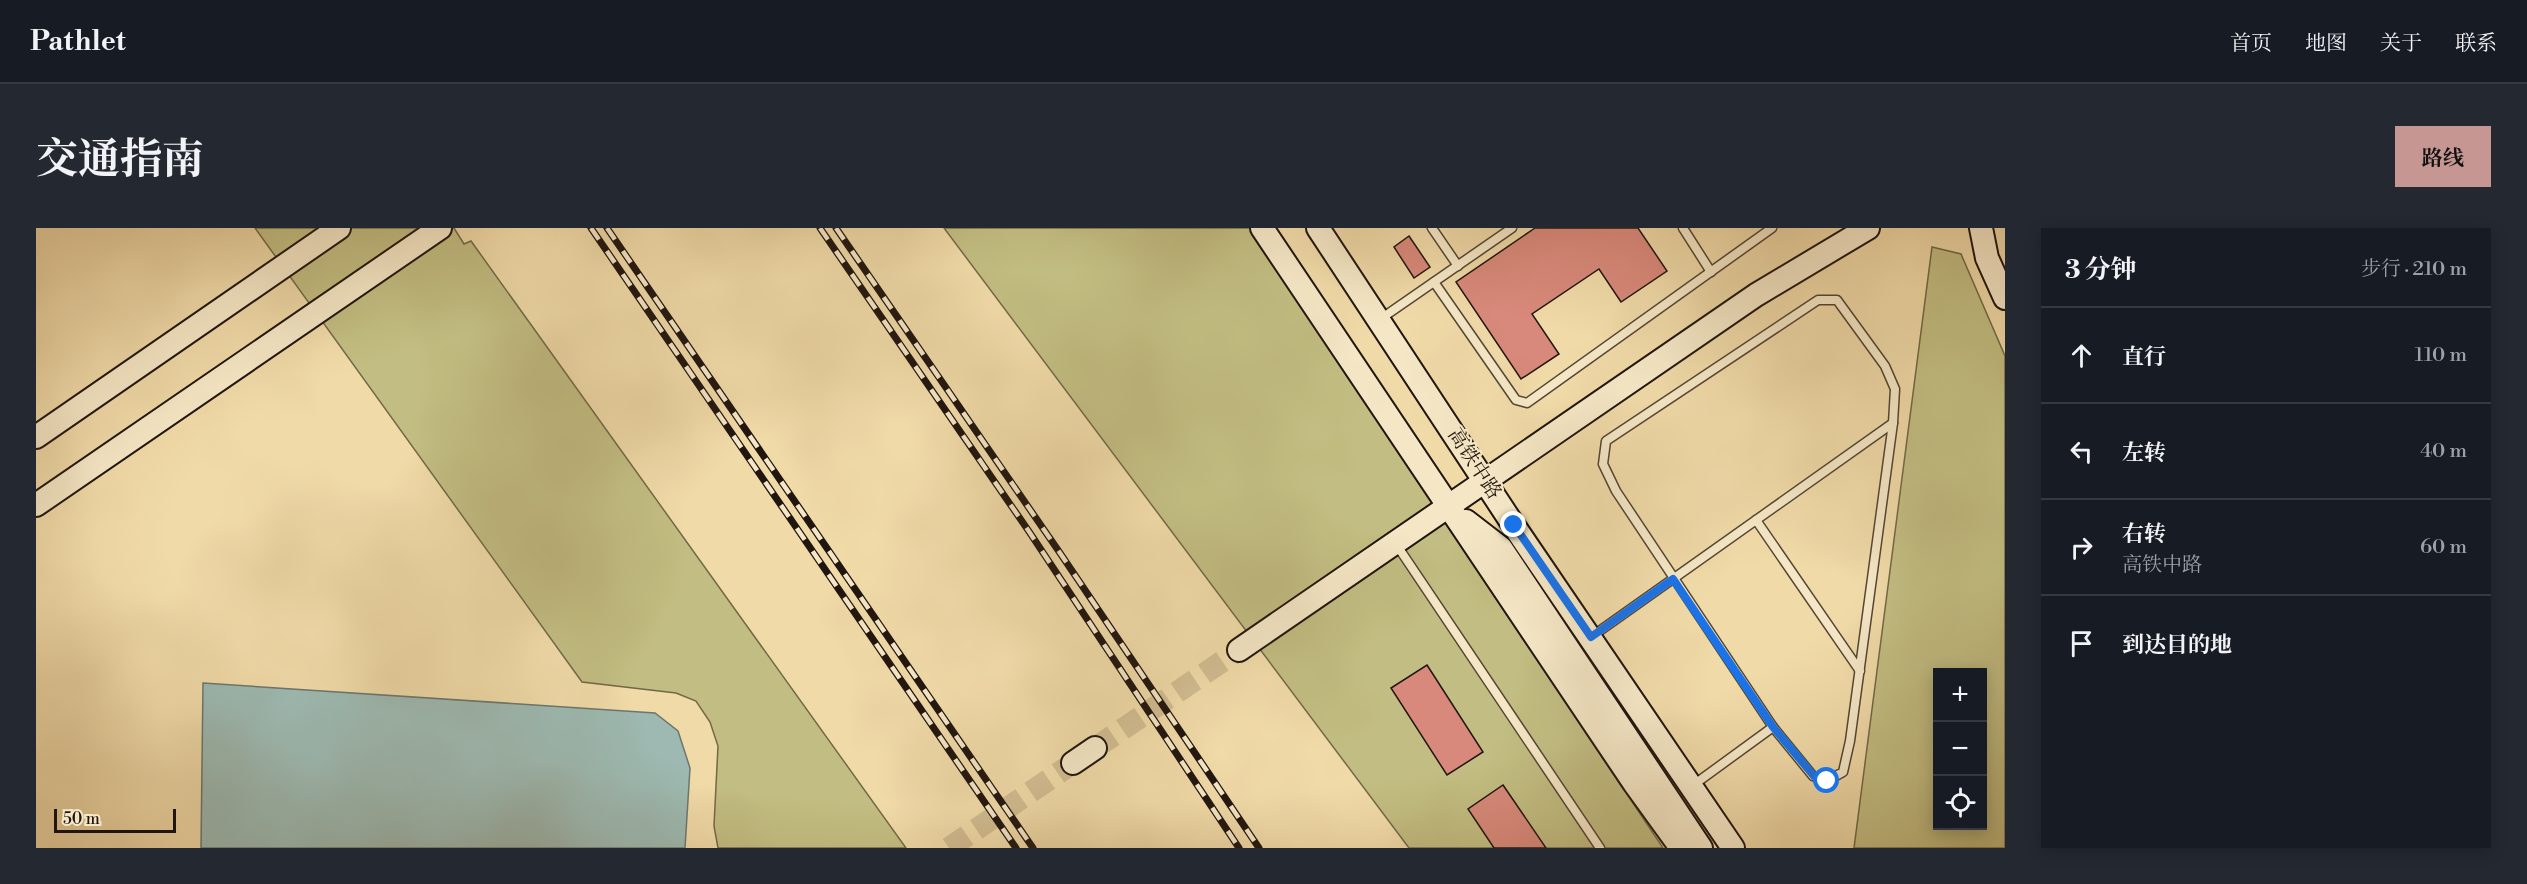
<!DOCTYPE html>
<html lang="zh">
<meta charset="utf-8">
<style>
body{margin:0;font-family:"Libre Bodoni","Noto Serif SC",serif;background:#242831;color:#f1f3f6}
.controls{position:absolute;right:18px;bottom:18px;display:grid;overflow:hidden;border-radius:0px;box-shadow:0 3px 15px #0003}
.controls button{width:54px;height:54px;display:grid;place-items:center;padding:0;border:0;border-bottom:2px solid #363941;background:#171b24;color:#f1f3f6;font:30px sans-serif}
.scale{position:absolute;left:18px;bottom:15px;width:122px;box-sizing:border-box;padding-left:6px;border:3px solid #20150f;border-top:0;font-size:16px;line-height:21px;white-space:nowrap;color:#20150f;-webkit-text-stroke:4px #f5e7c6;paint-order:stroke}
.stop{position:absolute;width:18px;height:18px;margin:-14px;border:4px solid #1a73e8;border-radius:50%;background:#fff}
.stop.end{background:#1a73e8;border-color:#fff;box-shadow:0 2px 6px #0008}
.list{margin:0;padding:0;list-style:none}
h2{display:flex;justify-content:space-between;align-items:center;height:78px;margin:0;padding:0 24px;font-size:26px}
h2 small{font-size:20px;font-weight:400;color:#9ea1a6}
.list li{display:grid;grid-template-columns:39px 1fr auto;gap:18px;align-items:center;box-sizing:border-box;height:96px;padding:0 24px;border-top:2px solid #363941}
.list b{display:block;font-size:22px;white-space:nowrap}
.list p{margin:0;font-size:20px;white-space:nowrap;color:#9ea1a6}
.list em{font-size:20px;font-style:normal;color:#9ea1a6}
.icon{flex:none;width:33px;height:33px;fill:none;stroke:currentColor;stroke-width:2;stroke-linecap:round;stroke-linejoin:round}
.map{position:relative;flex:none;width:1969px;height:620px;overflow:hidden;border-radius:0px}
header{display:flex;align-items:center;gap:36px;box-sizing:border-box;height:84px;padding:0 30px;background:#171b24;border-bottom:2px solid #363941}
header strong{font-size:28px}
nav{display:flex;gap:33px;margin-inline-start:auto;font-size:21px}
.intro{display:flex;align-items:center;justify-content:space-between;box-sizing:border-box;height:144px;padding:0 36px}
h1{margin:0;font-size:42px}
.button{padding:15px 27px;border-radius:0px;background:#c59692;color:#111;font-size:21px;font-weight:700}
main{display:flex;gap:36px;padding:0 36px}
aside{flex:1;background:#171b24;border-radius:0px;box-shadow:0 3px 15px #0003}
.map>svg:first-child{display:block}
</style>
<header>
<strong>Pathlet</strong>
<nav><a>首页</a><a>地图</a><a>关于</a><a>联系</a></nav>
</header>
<div class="intro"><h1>交通指南</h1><a class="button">路线</a></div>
<main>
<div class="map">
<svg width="1969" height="620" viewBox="0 0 1969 620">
<rect width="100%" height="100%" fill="#f0daa8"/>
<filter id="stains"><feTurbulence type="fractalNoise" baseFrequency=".00333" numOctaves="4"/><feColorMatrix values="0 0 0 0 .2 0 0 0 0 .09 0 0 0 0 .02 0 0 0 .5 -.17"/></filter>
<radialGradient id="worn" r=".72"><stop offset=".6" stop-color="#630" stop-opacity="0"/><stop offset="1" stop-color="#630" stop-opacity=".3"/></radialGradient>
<g fill="#c2bd82" stroke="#716948" stroke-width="1.5" fill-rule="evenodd">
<path d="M219 0H418L428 16 435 13 870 620H682L678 598 682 518 674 494 660 473 640 465 546 454Z"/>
<path d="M908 0H1217L1425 318 1627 620H1373Z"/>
<path d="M1896 19 1925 26 1969 128V620H1818ZM1902 445H1946V598H1902Z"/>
</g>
<path fill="#9db9b1" stroke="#6b7770" stroke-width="1.5" d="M167 455 619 485 642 503 654 540 649 620H165Z"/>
<g fill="#d8897b" stroke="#20150f" stroke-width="1.5">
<path d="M1499 0H1602L1631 43 1585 74 1563 41 1496 86 1523 126 1485 151 1420 54Z"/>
<path d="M1373 8 1394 39 1378 50 1358 19Z"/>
<path d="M1391 437 1447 524 1411 547 1355 460Z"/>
<path d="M1467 557 1510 620H1458L1432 581Z"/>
</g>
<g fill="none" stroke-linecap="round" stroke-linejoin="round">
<g stroke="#d1bc91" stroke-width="22" stroke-dasharray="22 11" stroke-linecap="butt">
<path d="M1059 520 1203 422"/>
<path d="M913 620 1037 535"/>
</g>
<defs>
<g id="lane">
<path d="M1396 0 1422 38"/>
<path d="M1647 0 1675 44"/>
<path d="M1398 54 1480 172 1491 175 1736 0"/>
<path d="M1782 72H1801L1849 138 1859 161 1857 195 1814 513 1807 544 1791 553 1777 548 1737 499 1580 263 1567 236 1570 213Z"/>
<path d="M1343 92 1476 0"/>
<path d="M1720 292 1824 443"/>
<path d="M1360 316 1564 620"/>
<path d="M1555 409 1857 195"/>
<path d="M1656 558 1737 499"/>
</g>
<g id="secondary">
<path d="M1226 0 1598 555 1645 620"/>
<path d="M1282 0 1478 298 1697 620"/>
<path d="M1945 0 1951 30 1969 70"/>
<path d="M0 209 303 0"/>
<path d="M0 277 404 0"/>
<path d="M1430 293 1465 320 1665 620"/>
<path d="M1203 422 1720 67 1832 0"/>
<path d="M1037 535 1059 520"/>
</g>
</defs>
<use href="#lane" stroke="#544635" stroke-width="11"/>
<use href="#secondary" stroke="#20150f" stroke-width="26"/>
<use href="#lane" stroke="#f5e7c6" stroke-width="8"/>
<use href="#secondary" stroke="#f5e7c6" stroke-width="22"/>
<defs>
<g id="rail">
<path d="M555 0 980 620"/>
<path d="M571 0 997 620"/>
<path d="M784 0 994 305 1203 620"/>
<path d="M800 0 1024 325 1223 620"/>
</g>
</defs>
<use href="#rail" stroke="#20150f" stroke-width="7"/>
<use href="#rail" stroke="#f5e7c6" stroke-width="4.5" stroke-dasharray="14" stroke-linecap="butt"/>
</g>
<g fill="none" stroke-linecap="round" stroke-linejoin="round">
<path stroke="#1a73e8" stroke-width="8" d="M1478 297 1555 409 1637 351 1737 499 1778 548 1791 553"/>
</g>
<g text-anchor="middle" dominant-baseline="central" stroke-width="4.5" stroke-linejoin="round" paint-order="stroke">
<g font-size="20" fill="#20150f" stroke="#f5e7c6">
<text transform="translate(1438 236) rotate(57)">高铁中路</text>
</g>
</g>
<rect width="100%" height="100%" filter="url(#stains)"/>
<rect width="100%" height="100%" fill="url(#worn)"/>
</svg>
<div class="controls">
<button>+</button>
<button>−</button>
<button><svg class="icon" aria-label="locate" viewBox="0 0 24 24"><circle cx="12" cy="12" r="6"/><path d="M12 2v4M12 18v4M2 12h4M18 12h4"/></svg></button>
</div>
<div class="scale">50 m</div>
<div class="stop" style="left:1791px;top:553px"></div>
<div class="stop end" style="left:1478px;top:297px"></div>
</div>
<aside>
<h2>3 分钟<small>步行 · 210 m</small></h2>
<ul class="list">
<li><svg class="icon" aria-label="ahead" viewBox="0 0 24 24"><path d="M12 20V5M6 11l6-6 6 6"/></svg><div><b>直行</b></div><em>110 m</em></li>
<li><svg class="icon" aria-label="left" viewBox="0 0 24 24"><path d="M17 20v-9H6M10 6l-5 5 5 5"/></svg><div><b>左转</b></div><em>40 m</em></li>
<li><svg class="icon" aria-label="right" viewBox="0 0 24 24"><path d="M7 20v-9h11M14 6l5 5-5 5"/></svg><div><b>右转</b><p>高铁中路</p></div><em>60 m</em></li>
<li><svg class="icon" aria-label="arrive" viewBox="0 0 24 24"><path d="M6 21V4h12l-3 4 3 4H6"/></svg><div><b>到达目的地</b></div></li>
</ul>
</aside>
</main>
